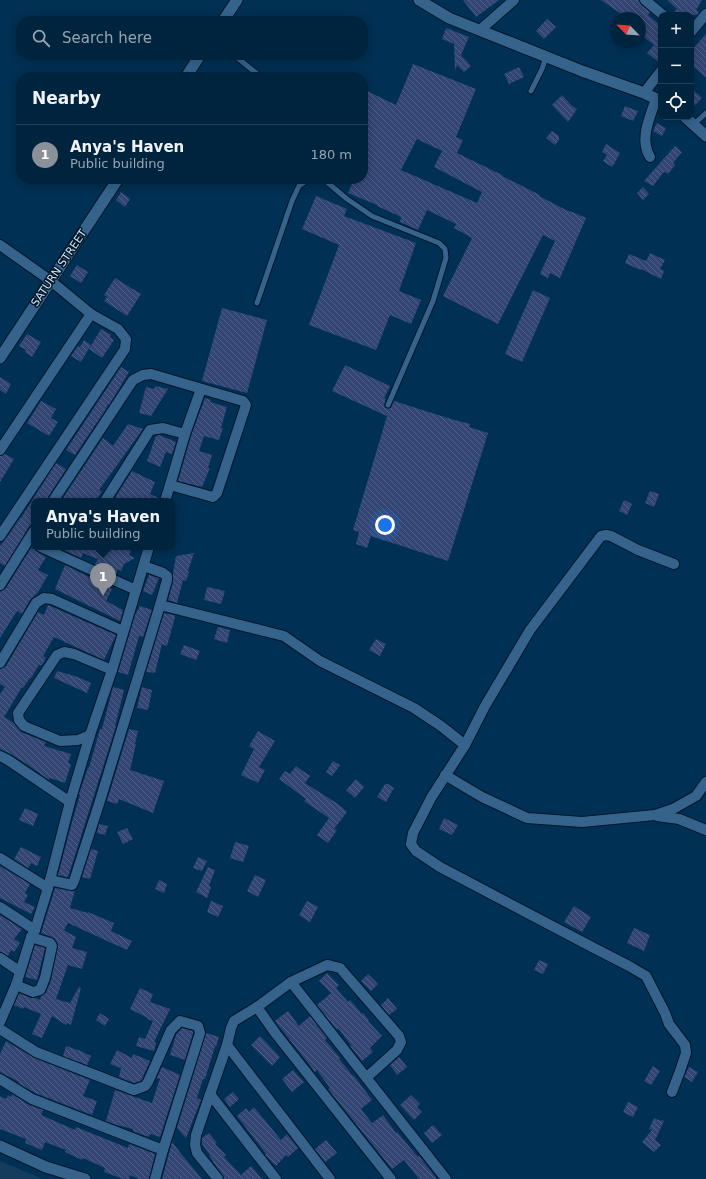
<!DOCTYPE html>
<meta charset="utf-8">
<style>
body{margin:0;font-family:"DejaVu Sans",sans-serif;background:#0a2c45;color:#f1f3f6}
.controls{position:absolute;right:12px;top:12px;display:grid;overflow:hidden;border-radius:8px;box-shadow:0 2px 10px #0003}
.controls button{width:36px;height:36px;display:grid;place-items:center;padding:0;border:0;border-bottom:1px solid #224158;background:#00243e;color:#f1f3f6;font:20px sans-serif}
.compass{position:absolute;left:610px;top:12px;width:36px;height:36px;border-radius:50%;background:#00243e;box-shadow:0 2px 10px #0003;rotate:295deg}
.you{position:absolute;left:385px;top:525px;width:14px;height:14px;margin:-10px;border:3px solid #fff;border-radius:50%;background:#1a73e8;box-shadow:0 0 0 6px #1a73e833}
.badge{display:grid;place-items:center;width:26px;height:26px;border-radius:50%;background:#8c9099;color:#fff;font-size:13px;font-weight:700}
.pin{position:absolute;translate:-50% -33px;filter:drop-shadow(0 1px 2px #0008)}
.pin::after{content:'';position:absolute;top:21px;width:14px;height:12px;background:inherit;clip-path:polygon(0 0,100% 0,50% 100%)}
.popup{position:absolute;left:31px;top:498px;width:144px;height:52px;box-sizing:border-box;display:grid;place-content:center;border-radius:8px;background:#00243e;filter:drop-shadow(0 1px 3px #0005);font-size:13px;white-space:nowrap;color:#95a4b0}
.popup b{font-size:15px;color:#f1f3f6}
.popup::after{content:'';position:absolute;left:50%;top:100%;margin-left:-8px;border:8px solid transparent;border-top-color:#00243e}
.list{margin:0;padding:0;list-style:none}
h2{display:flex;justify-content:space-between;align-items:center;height:52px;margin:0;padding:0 16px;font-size:17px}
h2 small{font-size:13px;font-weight:400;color:#95a4b0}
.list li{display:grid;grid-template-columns:26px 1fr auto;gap:12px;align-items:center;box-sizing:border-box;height:60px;padding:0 16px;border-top:1px solid #224158}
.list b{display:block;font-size:15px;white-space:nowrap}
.list p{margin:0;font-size:13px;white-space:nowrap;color:#95a4b0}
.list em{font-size:13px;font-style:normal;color:#95a4b0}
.icon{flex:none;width:22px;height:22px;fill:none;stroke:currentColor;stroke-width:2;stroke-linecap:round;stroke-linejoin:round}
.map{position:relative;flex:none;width:706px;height:1179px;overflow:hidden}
.search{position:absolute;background:#00243e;box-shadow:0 2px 10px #0003;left:16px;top:16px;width:352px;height:44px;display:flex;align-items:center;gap:10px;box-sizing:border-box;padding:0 14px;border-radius:16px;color:#95a4b0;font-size:15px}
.panel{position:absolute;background:#00243e;box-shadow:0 2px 10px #0003;left:16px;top:72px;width:352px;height:112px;border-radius:16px}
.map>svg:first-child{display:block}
</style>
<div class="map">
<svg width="706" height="1179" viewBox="0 0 706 1179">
<defs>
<pattern id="building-back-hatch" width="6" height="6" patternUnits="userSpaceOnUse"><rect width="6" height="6" fill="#334573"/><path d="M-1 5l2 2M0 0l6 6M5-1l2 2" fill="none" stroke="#4f6088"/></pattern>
</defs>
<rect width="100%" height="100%" fill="#003053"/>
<path fill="#143c5d" d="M0 1161 43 1179H0Z"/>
<g fill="url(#building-back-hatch)" fill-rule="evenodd">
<path d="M463 0H499L476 17Z"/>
<path d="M601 0H639L641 5 650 12 648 15 661 26V57L657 61 647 53 654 45 640 34V18H627Z"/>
<path d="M667 0H702L696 10 699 12 697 15H671L677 9Z"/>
<path d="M547 19 556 27 544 39 536 31Z"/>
<path d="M446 28 469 37 461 55 471 66 464 72 457 65 455 71 454 44 442 39Z"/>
<path d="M706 34V78L691 64V51Z"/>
<path d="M413 64 476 89 456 137 463 140 457 153 502 175V176L540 195 539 196 570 212V211L586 218 560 278 550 273 548 278 540 274 555 241 543 235 498 324 443 296 472 238 454 228 456 224 427 210 418 230 400 222 401 217 377 206V205L348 193 354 179H363V114L367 105 363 103V89L396 105ZM417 139 442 151 434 167 482 192 477 203 401 170Z"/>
<path d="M519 67 524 77 509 84 504 74Z"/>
<path d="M691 88 702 98 691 109Z"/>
<path d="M562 95 572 106 577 109 568 122 552 105Z"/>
<path d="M625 106 638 111 633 121 621 116Z"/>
<path d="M657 123 666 128 662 136 653 131Z"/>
<path d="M552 131 559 136V140L555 145 546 138Z"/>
<path d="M606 144 620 153 613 166 612 165V167L603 161 607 155 602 152Z"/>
<path d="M675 146 682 152 673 163 675 165 668 174 665 172 663 173 653 186 644 181Z"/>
<path d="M643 187 649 194 643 200 637 193Z"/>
<path d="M121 192 130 199 125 207 116 200Z"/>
<path d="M316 196 347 209 344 216 416 243 399 291 421 300 411 324 390 315 376 350 309 325 339 245 302 229Z"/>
<path d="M650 253 665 260 660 269 664 271 661 279 641 269 640 270 625 263 629 254 646 261Z"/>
<path d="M77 265 88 272 81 283 70 276Z"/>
<path d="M115 278 141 294 127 316 104 301 107 297 104 295Z"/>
<path d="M533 290 550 298 522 362 505 354Z"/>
<path d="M222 308 267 320 247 393 202 381Z"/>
<path d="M101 329 111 335 110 337 114 340 102 358 89 349Z"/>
<path d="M27 334 41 342 32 357 25 352 26 350 19 346Z"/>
<path d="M84 340 91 345 81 362 71 356 78 346 80 347Z"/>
<path d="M345 365 390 386 384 398H386L384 405 386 408H391L394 401 451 419 470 424 469 427 488 433 448 561 371 536 367 548 356 544 359 532 353 530 387 416 332 391Z"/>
<path d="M121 367 129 372 109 405 108 404 106 409 75 455 66 450Z"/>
<path d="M0 377 11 384 6 394 0 390Z"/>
<path d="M155 386 168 389 151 416 139 413 146 387 154 389Z"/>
<path d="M205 398 211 400 210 402 227 407 221 428H223L219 440 204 436 199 451 212 455 208 468H210L202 487 178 481 191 436Z"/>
<path d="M41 401 56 409 51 418 58 422 49 436 27 423Z"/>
<path d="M128 424 143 429 99 490 102 492 95 501H61L103 438 113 446Z"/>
<path d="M159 435 176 442 172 454 166 452 160 467 147 461 156 436Z"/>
<path d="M5 454 14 459 0 482V456Z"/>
<path d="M56 463 66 469 48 497 47 501H34V521L28 528 5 566 0 563V546L10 533 20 518H21Z"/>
<path d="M132 471 155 482 150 494 159 498V501H113Z"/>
<path d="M650 491 659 494 654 507 645 503Z"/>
<path d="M624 500 632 504 627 515 619 511Z"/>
<path d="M57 547H123L131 551 129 555 135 558 124 564 121 571 118 569 116 574 95 564 98 559 83 553 81 558Z"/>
<path d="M31 548 46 557 38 570 48 575 38 592 30 600 22 614 17 611 0 638V592L6 588Z"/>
<path d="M194 553 188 571 189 572 186 581 183 580 177 603 168 600 173 582V573L176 556Z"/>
<path d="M65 565 89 577V576L110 586V587L112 589 106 601 123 610 120 621 55 589Z"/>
<path d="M149 575 159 578 152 595 143 591Z"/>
<path d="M207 587 225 591 221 604 204 600Z"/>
<path d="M48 605 116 635 104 660 54 637 43 656 46 658 42 665H39L31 678H30L23 688 22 687 4 717 14 723 21 732 46 742 44 746 71 754 68 763 71 764 65 783 50 778 49 780 25 763 11 754 0 749V694L5 687 0 684V669L6 666 38 612 44 615Z"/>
<path d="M140 606 152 610 143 637 139 636 128 675 118 672 135 615Z"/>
<path d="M164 613 174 615 175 617 167 646 162 644 155 673 146 672Z"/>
<path d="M218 627 230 630 227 643 214 639Z"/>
<path d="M376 639 386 644 380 656 369 650Z"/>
<path d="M184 645 200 651 196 660 180 654Z"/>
<path d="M57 671 75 676 91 683 87 693 54 678Z"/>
<path d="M113 687 124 690 115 726H116L68 877 58 875 72 822 80 795 79 794 88 768H89L100 729H102Z"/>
<path d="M142 687 152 690 148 710 137 708Z"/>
<path d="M129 729 138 731 135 744H136L130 770 164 781 153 813 119 799 117 804 107 801Z"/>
<path d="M258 731 275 741 259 767 265 770 258 783 241 775 254 749 249 746Z"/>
<path d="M333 761 340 765 332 776 326 772Z"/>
<path d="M296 766 310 776 305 783 338 804 347 812 334 829 337 830 328 843 317 835 329 818 304 801 306 799 279 779 285 771 290 774Z"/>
<path d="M356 779 364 787 355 798 346 790Z"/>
<path d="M385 784H388L394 788 386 802 377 797Z"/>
<path d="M25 808 38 814 33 826 19 820Z"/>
<path d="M444 818 458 825 452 835 439 829Z"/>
<path d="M99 824 108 826 105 835 97 833Z"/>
<path d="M127 828 133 839 123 844 117 832Z"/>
<path d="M235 842 249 846 243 862 230 858Z"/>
<path d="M21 847 41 857 37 866 31 863 28 868 14 859Z"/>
<path d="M91 849 98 851 90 879 82 877Z"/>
<path d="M198 857 207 861 202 871 193 868Z"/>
<path d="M0 866 30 884 25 893 28 895 24 902 35 907 31 914 0 898Z"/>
<path d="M208 867 215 870 209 886 211 887 207 898 196 892Z"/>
<path d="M255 875 266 880 258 897 247 891Z"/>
<path d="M159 880 167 884 164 893 155 889Z"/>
<path d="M55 888 71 891 75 890 70 908 88 913V912L114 923 111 931 132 941 127 950 68 923 64 930 76 937 72 948 87 952 82 969 68 965 56 999 70 1003 79 987 81 988 71 1025 68 1023 66 1025 52 1016 42 1038 32 1034 41 1014 24 1007 23 1009 14 1005 19 993 31 998H36L40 1000 41 996 46 993 51 980 58 945 55 939 52 937 41 933Z"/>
<path d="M211 901 223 906 218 917 207 912Z"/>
<path d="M307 901 318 907 310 922 299 915Z"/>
<path d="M574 906 591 917 582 932 564 922Z"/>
<path d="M0 915 22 929 14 939 20 943 14 952 11 950 8 956 0 952Z"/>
<path d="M634 928 650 935 644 951 627 943Z"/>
<path d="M35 945 45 948 37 980 25 977Z"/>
<path d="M539 960 548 964 543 974 534 970Z"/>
<path d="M327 973 339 985 336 988 348 1002 350 1000 362 1014 363 1013 369 1020 368 1021 382 1036 370 1048 373 1052 362 1061 350 1046 351 1045 338 1028 337 1030 317 1005 331 993 319 981Z"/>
<path d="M368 974 378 984 371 991 361 981Z"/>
<path d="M140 988 153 994 150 1002 170 1009 154 1042 156 1043 154 1051 136 1046 139 1037 145 1039 153 1021 147 1019 148 1018 130 1009Z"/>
<path d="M388 998 397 1009 389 1015 381 1005Z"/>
<path d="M288 1011 299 1026 310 1016 327 1038 325 1040 340 1058 339 1059 353 1076H354L372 1100 361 1109 372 1123 383 1115 396 1133 397 1132 418 1157 419 1156 437 1179H419L404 1160 392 1169 328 1089 330 1088 317 1070 315 1072 275 1021Z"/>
<path d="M100 1013 109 1019 105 1026 96 1020Z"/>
<path d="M182 1028 193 1031V1033L185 1060 170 1055 176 1035Z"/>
<path d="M206 1033 219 1037 216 1047 215 1046 205 1079H203L197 1098 201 1100 186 1138 177 1128Z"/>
<path d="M260 1036 280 1057 272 1066 251 1045Z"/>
<path d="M6 1041 34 1058 90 1080 83 1096 97 1101 92 1115 35 1093 18 1083 19 1082 0 1072V1054Z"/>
<path d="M66 1046 81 1051 91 1056 87 1065 63 1056Z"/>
<path d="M117 1050 132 1058 133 1054 150 1061 141 1081 134 1083 119 1077 121 1068 110 1064Z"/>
<path d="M399 1057 407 1067 397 1075 390 1065Z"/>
<path d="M653 1066 660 1071 651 1085 644 1081Z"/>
<path d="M162 1067 180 1075 160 1137 150 1134 149 1137 133 1131V1129L117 1125 106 1121 115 1090 152 1103 160 1078 156 1079Z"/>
<path d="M689 1067 698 1072 692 1082 684 1077Z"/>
<path d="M293 1070 304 1082 292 1092 282 1079Z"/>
<path d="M233 1092 239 1099 230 1107 224 1099Z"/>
<path d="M12 1094 29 1105 43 1110 41 1115 75 1130 76 1127 128 1148 129 1144 155 1154 149 1179H139L130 1175 129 1179H123L104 1172 105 1168 83 1158 82 1160 65 1152 66 1150 45 1142 42 1150 25 1143 26 1139 0 1129V1096L6 1099 8 1095 11 1097Z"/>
<path d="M411 1095 420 1104 417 1107 422 1112 414 1120 400 1105Z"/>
<path d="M628 1102 638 1107 633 1117 623 1112Z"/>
<path d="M254 1107 281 1140 287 1134 298 1148 288 1157 286 1155 276 1166 265 1155 266 1154 237 1116 246 1108 249 1112Z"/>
<path d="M654 1118 661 1121 662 1120 664 1121 655 1140 661 1145 654 1152 642 1142 652 1130 649 1129Z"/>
<path d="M433 1125 442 1135 432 1143 424 1133Z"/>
<path d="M209 1133 217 1143 215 1144 226 1155 224 1157 241 1175 251 1166 262 1179H224L223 1175 213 1162V1161L209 1156 210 1155 202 1144V1138Z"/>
<path d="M326 1140 337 1153 325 1162 315 1149Z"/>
<path d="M172 1142 183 1156 202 1179H162Z"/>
</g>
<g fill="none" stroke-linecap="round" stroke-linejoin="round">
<defs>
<g id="service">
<path d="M234 55 261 77"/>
<path d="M531 91 542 69 546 57"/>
<path d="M694 124 706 113"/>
<path d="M324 179 328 183 330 179"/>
<path d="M328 183 347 199 372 216 439 243 445 249 446 258 433 301 388 405"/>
<path d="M257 303 292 201 299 186 309 179"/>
</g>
<g id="minor">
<path d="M645 0 663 15"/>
<path d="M480 30 514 0"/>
<path d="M691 32 706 14"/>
<path d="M644 93 661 71"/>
<path d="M650 157C639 139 650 117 656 99"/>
<path d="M0 245 51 281 91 314 118 329 126 339 125 349 0 536"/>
<path d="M0 450 91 314"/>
<path d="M170 485 185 434 201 389"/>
<path d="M53 501 133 380 143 375 151 374 243 401 246 405 217 493 213 497 170 485 165 501"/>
<path d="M105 501 150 430 163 428 185 434"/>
<path d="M41 547 136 590"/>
<path d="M0 585 34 531"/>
<path d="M160 605 284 636 320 661 414 708 441 726 465 745 431 798 413 833 411 844 416 851 440 867 592 947 629 966 646 976 665 1013 669 1024 685 1045 686 1053 680 1071 672 1092"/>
<path d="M0 663 36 603 44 598 52 599 123 631"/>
<path d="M90 735 78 740 60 741 24 726 19 720 18 713 57 655 64 652 74 654 112 670"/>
<path d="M465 745 485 706 530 630 601 536 606 535 611 536 638 550 674 564"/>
<path d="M0 756 8 760 70 802"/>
<path d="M445 775 482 797 527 818 582 822 655 815 673 809 696 796 706 782"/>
<path d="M657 816 679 819 706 830"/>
<path d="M0 858 48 888 70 802 90 735 112 670 149 547"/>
<path d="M50 880 72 885 74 881 99 804 160 605 167 580V576L163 573 144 566"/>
<path d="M0 907 35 930"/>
<path d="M0 958 19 971"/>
<path d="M291 982 446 1179"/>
<path d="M16 985 33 992 40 990 45 978 52 946 50 943 31 937"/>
<path d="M257 1007 276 1034 391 1179"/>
<path d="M0 1022 16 985 31 937 35 930 48 888"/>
<path d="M0 1029 36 1052 134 1090 145 1086 148 1082 152 1073 171 1030 180 1021 198 1026 200 1033 163 1150 32 1099 0 1079"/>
<path d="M227 1045 330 1179"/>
<path d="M210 1094 276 1179"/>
<path d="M155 1179 163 1150"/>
<path d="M218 1179 197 1153 195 1145 196 1135 227 1045 231 1028 234 1021 257 1007 291 982 327 965 332 966 340 968 399 1036 401 1042 397 1050 367 1077"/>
</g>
<g id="tertiary">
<path d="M419 0 449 18 582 71 644 93 661 101"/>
<path d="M223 21 237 0"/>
<path d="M186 77 200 55"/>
<path d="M685 117 706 136"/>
<path d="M0 358 118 179"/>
<path d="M0 1146 46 1167 85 1179"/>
</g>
</defs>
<use href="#service" stroke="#02172a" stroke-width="7"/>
<use href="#minor" stroke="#02172a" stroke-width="12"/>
<use href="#tertiary" stroke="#02172a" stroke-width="13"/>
<use href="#service" stroke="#36638b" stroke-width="5"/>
<use href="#minor" stroke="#36638b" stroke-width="10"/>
<use href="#tertiary" stroke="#36638b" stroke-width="11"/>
</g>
<g text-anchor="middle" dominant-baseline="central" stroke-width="3" stroke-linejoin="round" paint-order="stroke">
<g font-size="11" fill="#cde5fc" stroke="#051727">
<text transform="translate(59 268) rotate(-56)">SATURN STREET</text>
</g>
</g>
</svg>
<div class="controls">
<button>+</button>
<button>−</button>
<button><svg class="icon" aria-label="locate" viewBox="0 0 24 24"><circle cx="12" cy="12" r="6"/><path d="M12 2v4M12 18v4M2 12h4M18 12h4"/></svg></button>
</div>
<svg class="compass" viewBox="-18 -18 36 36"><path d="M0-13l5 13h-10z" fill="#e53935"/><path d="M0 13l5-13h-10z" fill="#95a4b0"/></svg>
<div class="you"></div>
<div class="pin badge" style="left:103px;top:596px">1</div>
<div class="popup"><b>Anya's Haven</b>Public building</div>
<div class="search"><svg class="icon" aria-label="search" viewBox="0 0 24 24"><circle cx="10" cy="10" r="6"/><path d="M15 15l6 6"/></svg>Search here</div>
<section class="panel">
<h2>Nearby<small></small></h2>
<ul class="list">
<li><span class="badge">1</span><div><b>Anya's Haven</b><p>Public building</p></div><em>180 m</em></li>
</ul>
</section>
</div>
